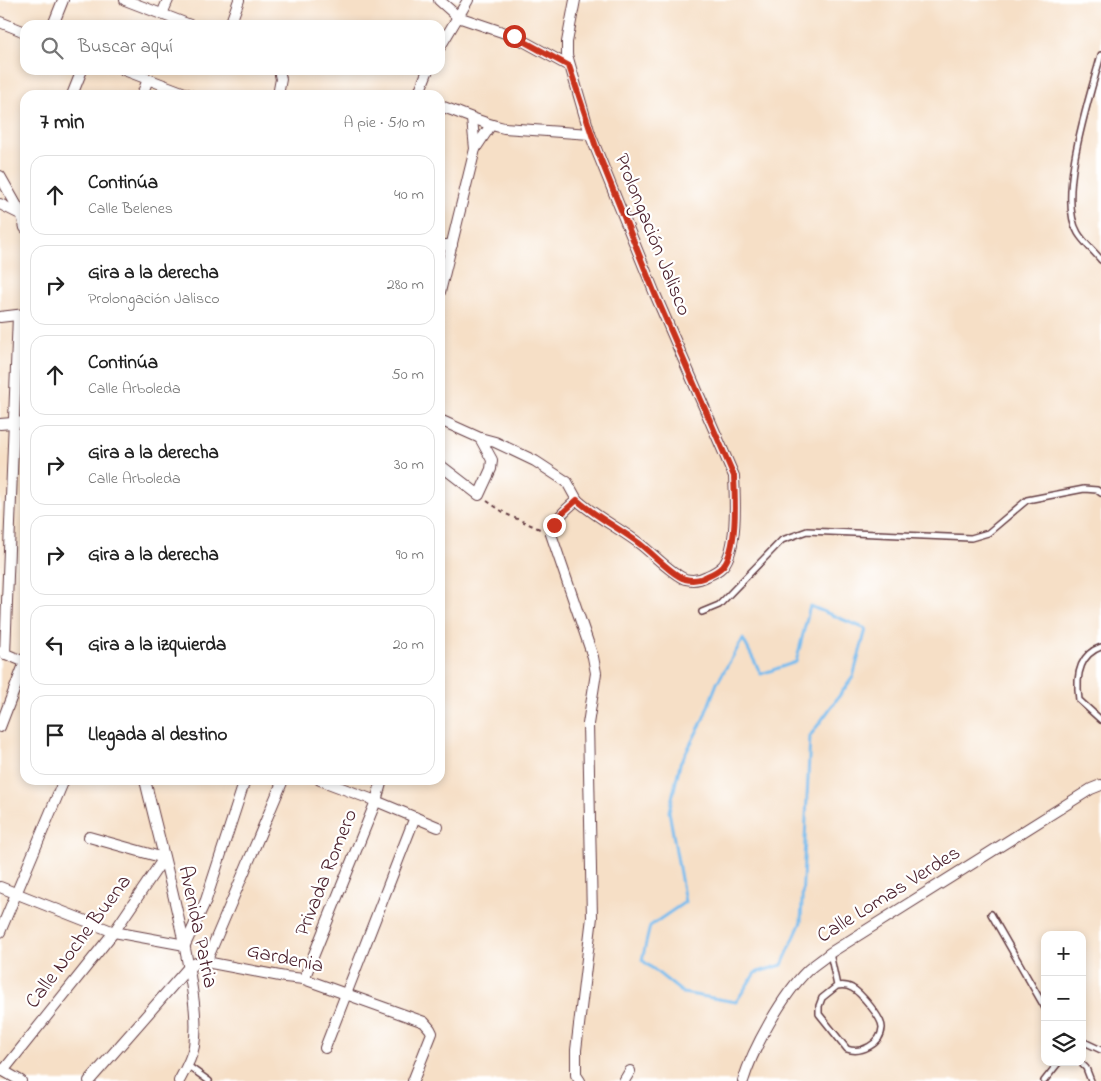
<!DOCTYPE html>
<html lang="es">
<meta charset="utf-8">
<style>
body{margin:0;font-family:"Indie Flower",sans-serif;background:#f2f2f2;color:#222}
.controls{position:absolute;right:15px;bottom:15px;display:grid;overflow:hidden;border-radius:10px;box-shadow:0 2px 8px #0003}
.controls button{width:45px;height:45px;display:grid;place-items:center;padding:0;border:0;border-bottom:1px solid #e0e0e0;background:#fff;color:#222;font:25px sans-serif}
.stop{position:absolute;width:15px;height:15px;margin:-11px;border:4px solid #c8321e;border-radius:50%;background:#fff}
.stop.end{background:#c8321e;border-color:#fff;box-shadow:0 1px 5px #0008}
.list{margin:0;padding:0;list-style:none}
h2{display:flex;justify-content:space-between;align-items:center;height:65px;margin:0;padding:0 20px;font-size:21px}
h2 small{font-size:16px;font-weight:400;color:#767676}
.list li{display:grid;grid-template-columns:32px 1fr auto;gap:15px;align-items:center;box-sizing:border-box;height:80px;margin:0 10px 10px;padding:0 10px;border:1px solid #e0e0e0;border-radius:15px}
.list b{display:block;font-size:19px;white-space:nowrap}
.list p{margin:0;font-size:16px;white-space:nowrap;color:#767676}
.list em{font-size:16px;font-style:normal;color:#767676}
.icon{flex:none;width:28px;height:28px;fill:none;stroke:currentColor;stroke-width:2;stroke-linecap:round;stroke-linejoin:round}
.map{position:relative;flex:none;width:1101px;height:1081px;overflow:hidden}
.search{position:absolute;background:#fff;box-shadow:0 2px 8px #0003;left:20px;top:20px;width:425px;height:55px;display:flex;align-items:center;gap:12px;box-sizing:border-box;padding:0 18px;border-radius:15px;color:#767676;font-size:19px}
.panel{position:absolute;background:#fff;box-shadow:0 2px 8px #0003;left:20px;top:90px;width:425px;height:695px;border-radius:15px}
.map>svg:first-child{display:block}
</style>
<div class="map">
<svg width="1101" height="1081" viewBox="0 0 1101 1081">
<rect width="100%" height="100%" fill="#fff"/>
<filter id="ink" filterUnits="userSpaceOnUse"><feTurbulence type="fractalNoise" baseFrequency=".02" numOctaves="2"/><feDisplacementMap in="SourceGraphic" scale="10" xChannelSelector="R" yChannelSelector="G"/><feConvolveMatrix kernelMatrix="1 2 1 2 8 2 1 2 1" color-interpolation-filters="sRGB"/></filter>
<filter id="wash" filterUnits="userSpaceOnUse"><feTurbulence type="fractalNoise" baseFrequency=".0096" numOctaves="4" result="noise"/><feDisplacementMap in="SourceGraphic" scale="20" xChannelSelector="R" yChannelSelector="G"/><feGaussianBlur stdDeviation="1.12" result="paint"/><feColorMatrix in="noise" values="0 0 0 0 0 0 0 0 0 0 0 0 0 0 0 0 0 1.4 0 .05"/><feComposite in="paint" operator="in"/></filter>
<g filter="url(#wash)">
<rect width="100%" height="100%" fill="#f6dfc6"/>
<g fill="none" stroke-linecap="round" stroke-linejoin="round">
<path stroke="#78bcee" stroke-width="3" d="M810 606 866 629 853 677 810 736 801 922 782 965 755 973 736 1002 683 993 642 960 650 926 685 902 669 811 680 764 702 722 717 683 743 639 761 674 796 662Z"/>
</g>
</g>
<g filter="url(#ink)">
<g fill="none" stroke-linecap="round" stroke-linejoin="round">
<defs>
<g id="service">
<path d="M1101 55C1090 96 1056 197 1078 233 1084 243 1094 251 1101 260"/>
<path d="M702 612 719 605 782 540 807 531 971 538 988 533 1027 500 1084 489 1097 490 1101 493"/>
<path d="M1101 647C1078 655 1076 679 1079 700L1101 720"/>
<path d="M991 914 1045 1008"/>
<path d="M830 953 837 986 822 998 819 1006V1014L847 1049C861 1054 881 1044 882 1028 883 1019 860 992 852 988 847 985 843 985 837 986"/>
<path d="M1082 1041 1101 1050"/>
<path d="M1080 1062 1086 1068 1091 1081"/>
<path d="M187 1065 209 1081"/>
<path d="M1044 1081 1059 1062"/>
</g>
<g id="minor">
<path d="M125 0 190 25"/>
<path d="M439 0 458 17 514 36 569 66"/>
<path d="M575 0 567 42V55L590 134 655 294 734 476C735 499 738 548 723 566 719 570 712 574 707 576 700 580 693 581 685 579 672 574 652 553 640 544 619 528 596 517 577 500 565 510 555 519 551 534L593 657 596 673 588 724 592 917 576 1050V1075L580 1081"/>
<path d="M162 14 168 0"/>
<path d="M0 22 25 32"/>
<path d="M53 25 63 0"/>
<path d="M230 25 239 0"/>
<path d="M440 47 468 0"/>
<path d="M124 70 190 95"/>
<path d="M72 95 82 70"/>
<path d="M142 95 148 79"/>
<path d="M278 95 281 79 279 70"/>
<path d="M418 95 428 70"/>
<path d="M440 106C462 113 481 123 504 128L590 134"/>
<path d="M475 149 491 125"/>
<path d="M0 176 22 215 25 228"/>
<path d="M0 204 22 215"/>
<path d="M440 245H452"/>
<path d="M440 292 475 149 472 119"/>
<path d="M0 317 25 314"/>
<path d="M440 420 480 438 495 442 535 461 567 482 577 500"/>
<path d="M0 424 25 422"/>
<path d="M440 465 479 495 491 469 492 460 480 438"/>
<path d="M1 652 25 662"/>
<path d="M5 654 18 315"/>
<path d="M0 727 25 662"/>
<path d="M145 780C160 843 178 906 189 970 193 994 198 1022 194 1046 192 1058 185 1070 179 1081"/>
<path d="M320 780 376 801 438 827"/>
<path d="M0 887 114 932 185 945 206 900 245 780"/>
<path d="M0 932 64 780"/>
<path d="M206 962 283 780"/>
<path d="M304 979 376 801 382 780"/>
<path d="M325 1048 415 817"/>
<path d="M0 1069 21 1081"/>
<path d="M3 1071 114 932 164 858 89 837"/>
<path d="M89 1081 188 968 196 963 206 962 285 977 304 979 424 1022 430 1029 432 1033 413 1081"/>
<path d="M624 1081 630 1071"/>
<path d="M743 1081C753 1048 783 994 808 970 815 964 823 959 830 953L1091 789 1101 785"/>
</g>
</defs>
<use href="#service" stroke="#643c42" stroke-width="8"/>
<use href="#minor" stroke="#643c42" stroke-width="12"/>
<path stroke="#643c42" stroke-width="2" stroke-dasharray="4 4" stroke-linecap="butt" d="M487 501 506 514 542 530"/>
<use href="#service" stroke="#fff" stroke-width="5"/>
<use href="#minor" stroke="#fff" stroke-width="10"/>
</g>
</g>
<g fill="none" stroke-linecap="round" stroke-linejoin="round" filter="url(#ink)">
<path stroke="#c8321e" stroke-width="6" d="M514 36 569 66 597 150 655 294 734 476C735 499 738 548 723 566 719 570 712 574 707 576 700 580 693 581 685 579 672 575 652 553 640 544 619 528 596 517 577 500L560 515 554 525"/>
</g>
<g text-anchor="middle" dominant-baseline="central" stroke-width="4.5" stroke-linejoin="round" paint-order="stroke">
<g font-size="21" fill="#4a1f2b" stroke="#fff">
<text transform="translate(652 235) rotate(68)">Prolongación Jalisco</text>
<text transform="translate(327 873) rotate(-68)">Privada Romero</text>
<text transform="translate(889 895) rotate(-32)">Calle Lomas Verdes</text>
<text transform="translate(197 927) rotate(78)">Avenida Patria</text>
<text transform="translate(79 942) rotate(-53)">Calle Noche Buena</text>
<text transform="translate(285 959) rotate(12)">Gardenia</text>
</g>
</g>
</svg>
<div class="controls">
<button>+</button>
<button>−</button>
<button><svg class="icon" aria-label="layers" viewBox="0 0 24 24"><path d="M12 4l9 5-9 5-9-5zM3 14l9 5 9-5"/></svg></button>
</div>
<div class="stop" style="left:514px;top:36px"></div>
<div class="stop end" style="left:554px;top:525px"></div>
<div class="search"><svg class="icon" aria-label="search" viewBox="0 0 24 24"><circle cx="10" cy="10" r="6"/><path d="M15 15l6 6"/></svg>Buscar aquí</div>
<section class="panel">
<h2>7 min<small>A pie · 510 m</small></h2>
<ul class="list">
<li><svg class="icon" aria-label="ahead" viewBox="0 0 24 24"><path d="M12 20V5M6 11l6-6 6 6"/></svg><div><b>Continúa</b><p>Calle Belenes</p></div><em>40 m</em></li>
<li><svg class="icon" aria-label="right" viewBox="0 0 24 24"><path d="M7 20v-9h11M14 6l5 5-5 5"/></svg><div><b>Gira a la derecha</b><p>Prolongación Jalisco</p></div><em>280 m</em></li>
<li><svg class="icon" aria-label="ahead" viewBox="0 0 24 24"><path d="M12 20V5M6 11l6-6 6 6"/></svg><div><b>Continúa</b><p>Calle Arboleda</p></div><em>50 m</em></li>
<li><svg class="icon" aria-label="right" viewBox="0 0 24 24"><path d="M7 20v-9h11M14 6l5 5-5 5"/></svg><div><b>Gira a la derecha</b><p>Calle Arboleda</p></div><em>30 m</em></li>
<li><svg class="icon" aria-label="right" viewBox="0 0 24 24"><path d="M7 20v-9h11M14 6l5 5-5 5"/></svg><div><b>Gira a la derecha</b></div><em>90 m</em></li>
<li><svg class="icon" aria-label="left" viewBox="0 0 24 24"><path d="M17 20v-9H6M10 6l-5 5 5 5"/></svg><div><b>Gira a la izquierda</b></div><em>20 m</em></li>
<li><svg class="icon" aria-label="arrive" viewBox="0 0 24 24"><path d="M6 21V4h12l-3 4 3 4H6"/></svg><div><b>Llegada al destino</b></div></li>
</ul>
</section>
</div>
